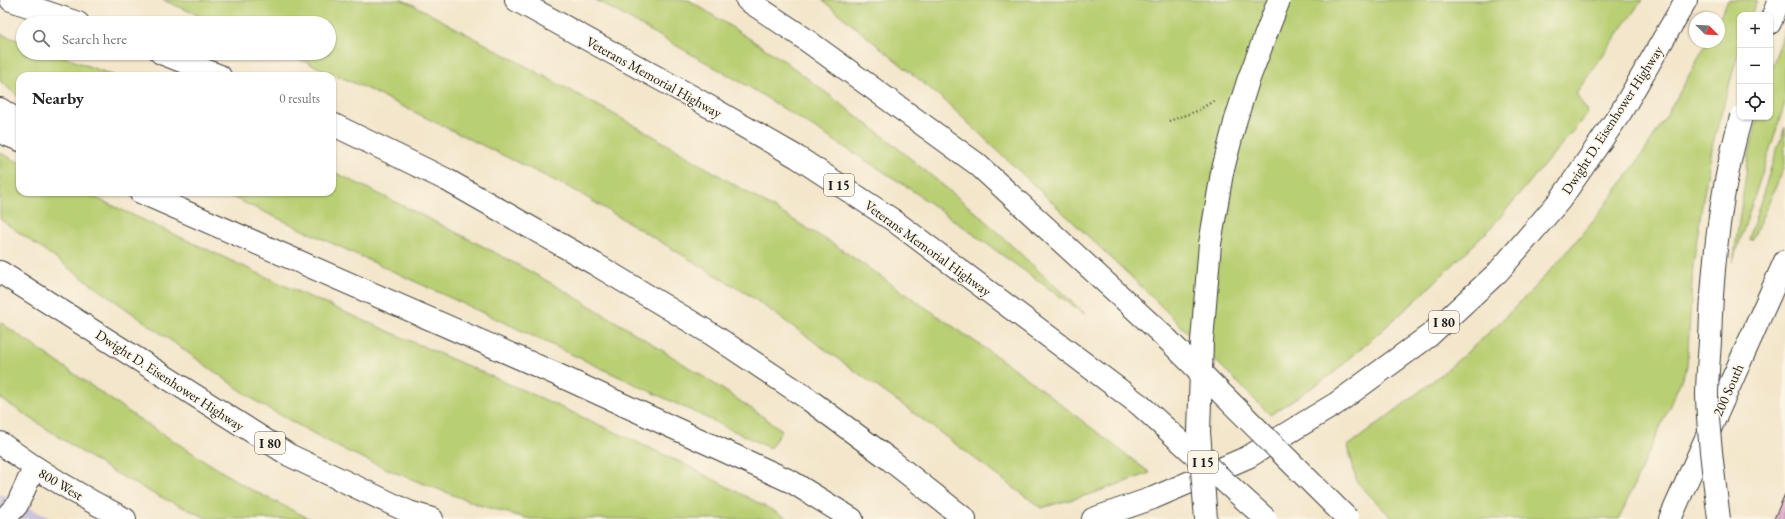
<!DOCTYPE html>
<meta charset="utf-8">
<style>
body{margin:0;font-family:"EB Garamond",serif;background:#f6f6f6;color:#222}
.controls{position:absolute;right:12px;top:12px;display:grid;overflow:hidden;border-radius:8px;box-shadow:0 1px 3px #0004}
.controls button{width:36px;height:36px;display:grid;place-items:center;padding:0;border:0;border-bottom:1px solid #e0e0e0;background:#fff;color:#222;font:20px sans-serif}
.compass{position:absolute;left:1689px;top:12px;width:36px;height:36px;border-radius:50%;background:#fff;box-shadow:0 1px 3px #0004;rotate:114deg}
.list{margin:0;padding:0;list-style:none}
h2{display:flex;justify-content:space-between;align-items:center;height:52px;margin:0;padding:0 16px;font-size:17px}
h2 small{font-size:13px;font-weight:400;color:#767676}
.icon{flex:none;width:22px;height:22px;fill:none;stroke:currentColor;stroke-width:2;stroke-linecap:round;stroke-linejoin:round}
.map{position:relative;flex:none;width:1785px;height:519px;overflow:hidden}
.search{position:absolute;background:#fff;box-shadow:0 1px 3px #0004;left:16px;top:16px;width:320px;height:44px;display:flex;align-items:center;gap:10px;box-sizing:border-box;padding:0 14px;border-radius:22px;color:#767676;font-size:15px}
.panel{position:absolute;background:#fff;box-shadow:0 1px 3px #0004;left:16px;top:72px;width:320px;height:124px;border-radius:12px}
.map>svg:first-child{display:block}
</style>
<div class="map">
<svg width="1785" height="519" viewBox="0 0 1785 519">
<rect width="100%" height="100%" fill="#fcf5e5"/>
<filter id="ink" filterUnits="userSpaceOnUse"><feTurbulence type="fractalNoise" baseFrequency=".025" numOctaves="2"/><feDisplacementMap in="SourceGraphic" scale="8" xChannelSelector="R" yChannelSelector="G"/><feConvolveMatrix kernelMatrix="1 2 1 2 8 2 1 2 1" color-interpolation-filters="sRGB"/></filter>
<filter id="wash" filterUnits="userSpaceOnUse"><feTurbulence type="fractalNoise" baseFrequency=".012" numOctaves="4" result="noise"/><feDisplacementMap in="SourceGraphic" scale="16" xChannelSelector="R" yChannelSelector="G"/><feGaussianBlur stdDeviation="0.9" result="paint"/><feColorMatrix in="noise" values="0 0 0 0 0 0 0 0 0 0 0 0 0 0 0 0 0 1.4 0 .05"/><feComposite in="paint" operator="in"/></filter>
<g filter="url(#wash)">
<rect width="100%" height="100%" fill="#f3e6cb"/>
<path fill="#c8c0d8" d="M0 494 52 519H0Z"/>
<g fill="#b9cf73" stroke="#6a7648">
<path d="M163 0H402L412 4 650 134 835 245 1019 372 1150 473 1091 494 1041 508 922 419 749 295 576 191 361 86 285 53H329V23H216Z"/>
<path d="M596 0H689L786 62 888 140 979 215 1086 315 906 186 751 88Z"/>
<path d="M822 0H1642L1576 93 1588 113 1490 229 1414 302 1331 375 1270 415 1145 290 944 100Z"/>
<path d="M1728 0H1757L1751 15H1740V46L1713 143 1702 205 1693 265 1687 367 1619 519H1393L1357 482 1348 446C1399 408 1450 370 1496 326 1551 273 1601 215 1644 152 1667 117 1687 79 1707 42H1719V19Z"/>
<path d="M1785 29V103L1733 262 1749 154 1758 117H1770V73Z"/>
<path d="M0 34 23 42V53H53L115 76H20V98L0 81Z"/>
<path d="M1785 127V166L1752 240 1749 239 1774 158Z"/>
<path d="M0 153 20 163V192H83L301 293 541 398 682 463 789 519H530L482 506 401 475 340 448 260 404 0 219Z"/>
<path d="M332 171C410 209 488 247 563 290 638 334 711 380 782 430L770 448 518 329 221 192H332Z"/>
<path d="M0 322 136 417 246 487 310 519H209L152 493 103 466 0 398Z"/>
</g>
<g id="blocks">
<path fill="#d598c0" d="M1785 494V519H1774Z"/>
</g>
</g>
<g filter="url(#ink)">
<use href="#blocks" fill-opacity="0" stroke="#3c3a36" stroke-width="1"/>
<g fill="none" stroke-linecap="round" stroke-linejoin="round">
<defs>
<g id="minor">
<path d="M0 443C40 472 81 497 125 519"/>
<path d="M4 519 17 505 34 468"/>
<path d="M1670 519 1785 261"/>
</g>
<g id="highway">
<path d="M11 0 78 23"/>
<path d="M516 0 689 95 797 157 893 220 1140 405"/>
<path d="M747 0 798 34 977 164 1167 339"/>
<path d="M1770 23 1779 0"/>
<path d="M161 53 220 76"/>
<path d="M0 109 20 122"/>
<path d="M332 124 447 180 595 264 713 335 804 396 889 459 965 519"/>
<path d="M0 132 20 140"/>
<path d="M140 192 556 374 792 482 852 519"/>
<path d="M0 272 289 455 409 512 432 519"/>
<path d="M1093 519 1153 498 1248 457 1337 403 1430 335 1498 272 1560 200 1621 112 1686 0"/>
</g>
</defs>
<use href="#minor" stroke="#3c3a36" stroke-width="24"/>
<use href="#highway" stroke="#3c3a36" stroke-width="24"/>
<path stroke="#3c3a36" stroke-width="2.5" stroke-dasharray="1 3" stroke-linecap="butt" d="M1169 121 1197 111 1215 100"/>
<use href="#minor" stroke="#fff" stroke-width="22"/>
<use href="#highway" stroke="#fff" stroke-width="22"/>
<defs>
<g id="highway-bridge">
<path d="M1167 339 1348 519"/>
<path d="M1140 405 1266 519"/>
<path d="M1206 519 1199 432 1202 341 1210 244 1222 173 1236 119 1248 81 1279 0"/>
<path d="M1719 519C1714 478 1708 437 1707 396 1707 377 1709 359 1710 341 1712 265 1720 190 1741 117"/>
</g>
</defs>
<use href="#highway-bridge" stroke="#3c3a36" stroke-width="24" stroke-linecap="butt"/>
<use href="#highway-bridge" stroke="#fff" stroke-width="22"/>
</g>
</g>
<g text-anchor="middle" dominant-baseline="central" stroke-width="3" stroke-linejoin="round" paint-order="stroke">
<g fill="#fcf5e5" stroke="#5f5d58" stroke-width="1">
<rect x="824" y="174" width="30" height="22" rx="3"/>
<rect x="1429" y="311" width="30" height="22" rx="3"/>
<rect x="255" y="432" width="30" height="22" rx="3"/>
<rect x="1188" y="451" width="30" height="22" rx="3"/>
</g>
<g font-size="13" font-weight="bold" fill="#1c1c1c">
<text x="839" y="185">I 15</text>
<text x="1444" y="322">I 80</text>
<text x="270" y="443">I 80</text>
<text x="1203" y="462">I 15</text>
</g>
<g font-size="14" fill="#1c1c1c" stroke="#fcf5e5">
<text transform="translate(654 77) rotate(29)">Veterans Memorial Highway</text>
<text transform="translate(1612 120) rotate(-57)">Dwight D. Eisenhower Highway</text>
<text transform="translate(928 248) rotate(36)">Veterans Memorial Highway</text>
<text transform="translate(170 380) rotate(33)">Dwight D. Eisenhower Highway</text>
<text transform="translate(1728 390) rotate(-66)">200 South</text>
<text transform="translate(61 484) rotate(31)">800 West</text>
</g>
</g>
</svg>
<div class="controls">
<button>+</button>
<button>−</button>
<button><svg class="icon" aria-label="locate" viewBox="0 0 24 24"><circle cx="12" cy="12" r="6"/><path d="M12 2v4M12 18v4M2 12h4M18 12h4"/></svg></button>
</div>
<svg class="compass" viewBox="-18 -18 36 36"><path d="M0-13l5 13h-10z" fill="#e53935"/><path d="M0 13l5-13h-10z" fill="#767676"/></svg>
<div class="search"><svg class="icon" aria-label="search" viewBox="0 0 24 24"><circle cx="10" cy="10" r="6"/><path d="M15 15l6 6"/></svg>Search here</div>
<section class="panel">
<h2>Nearby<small>0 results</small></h2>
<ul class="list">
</ul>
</section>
</div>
